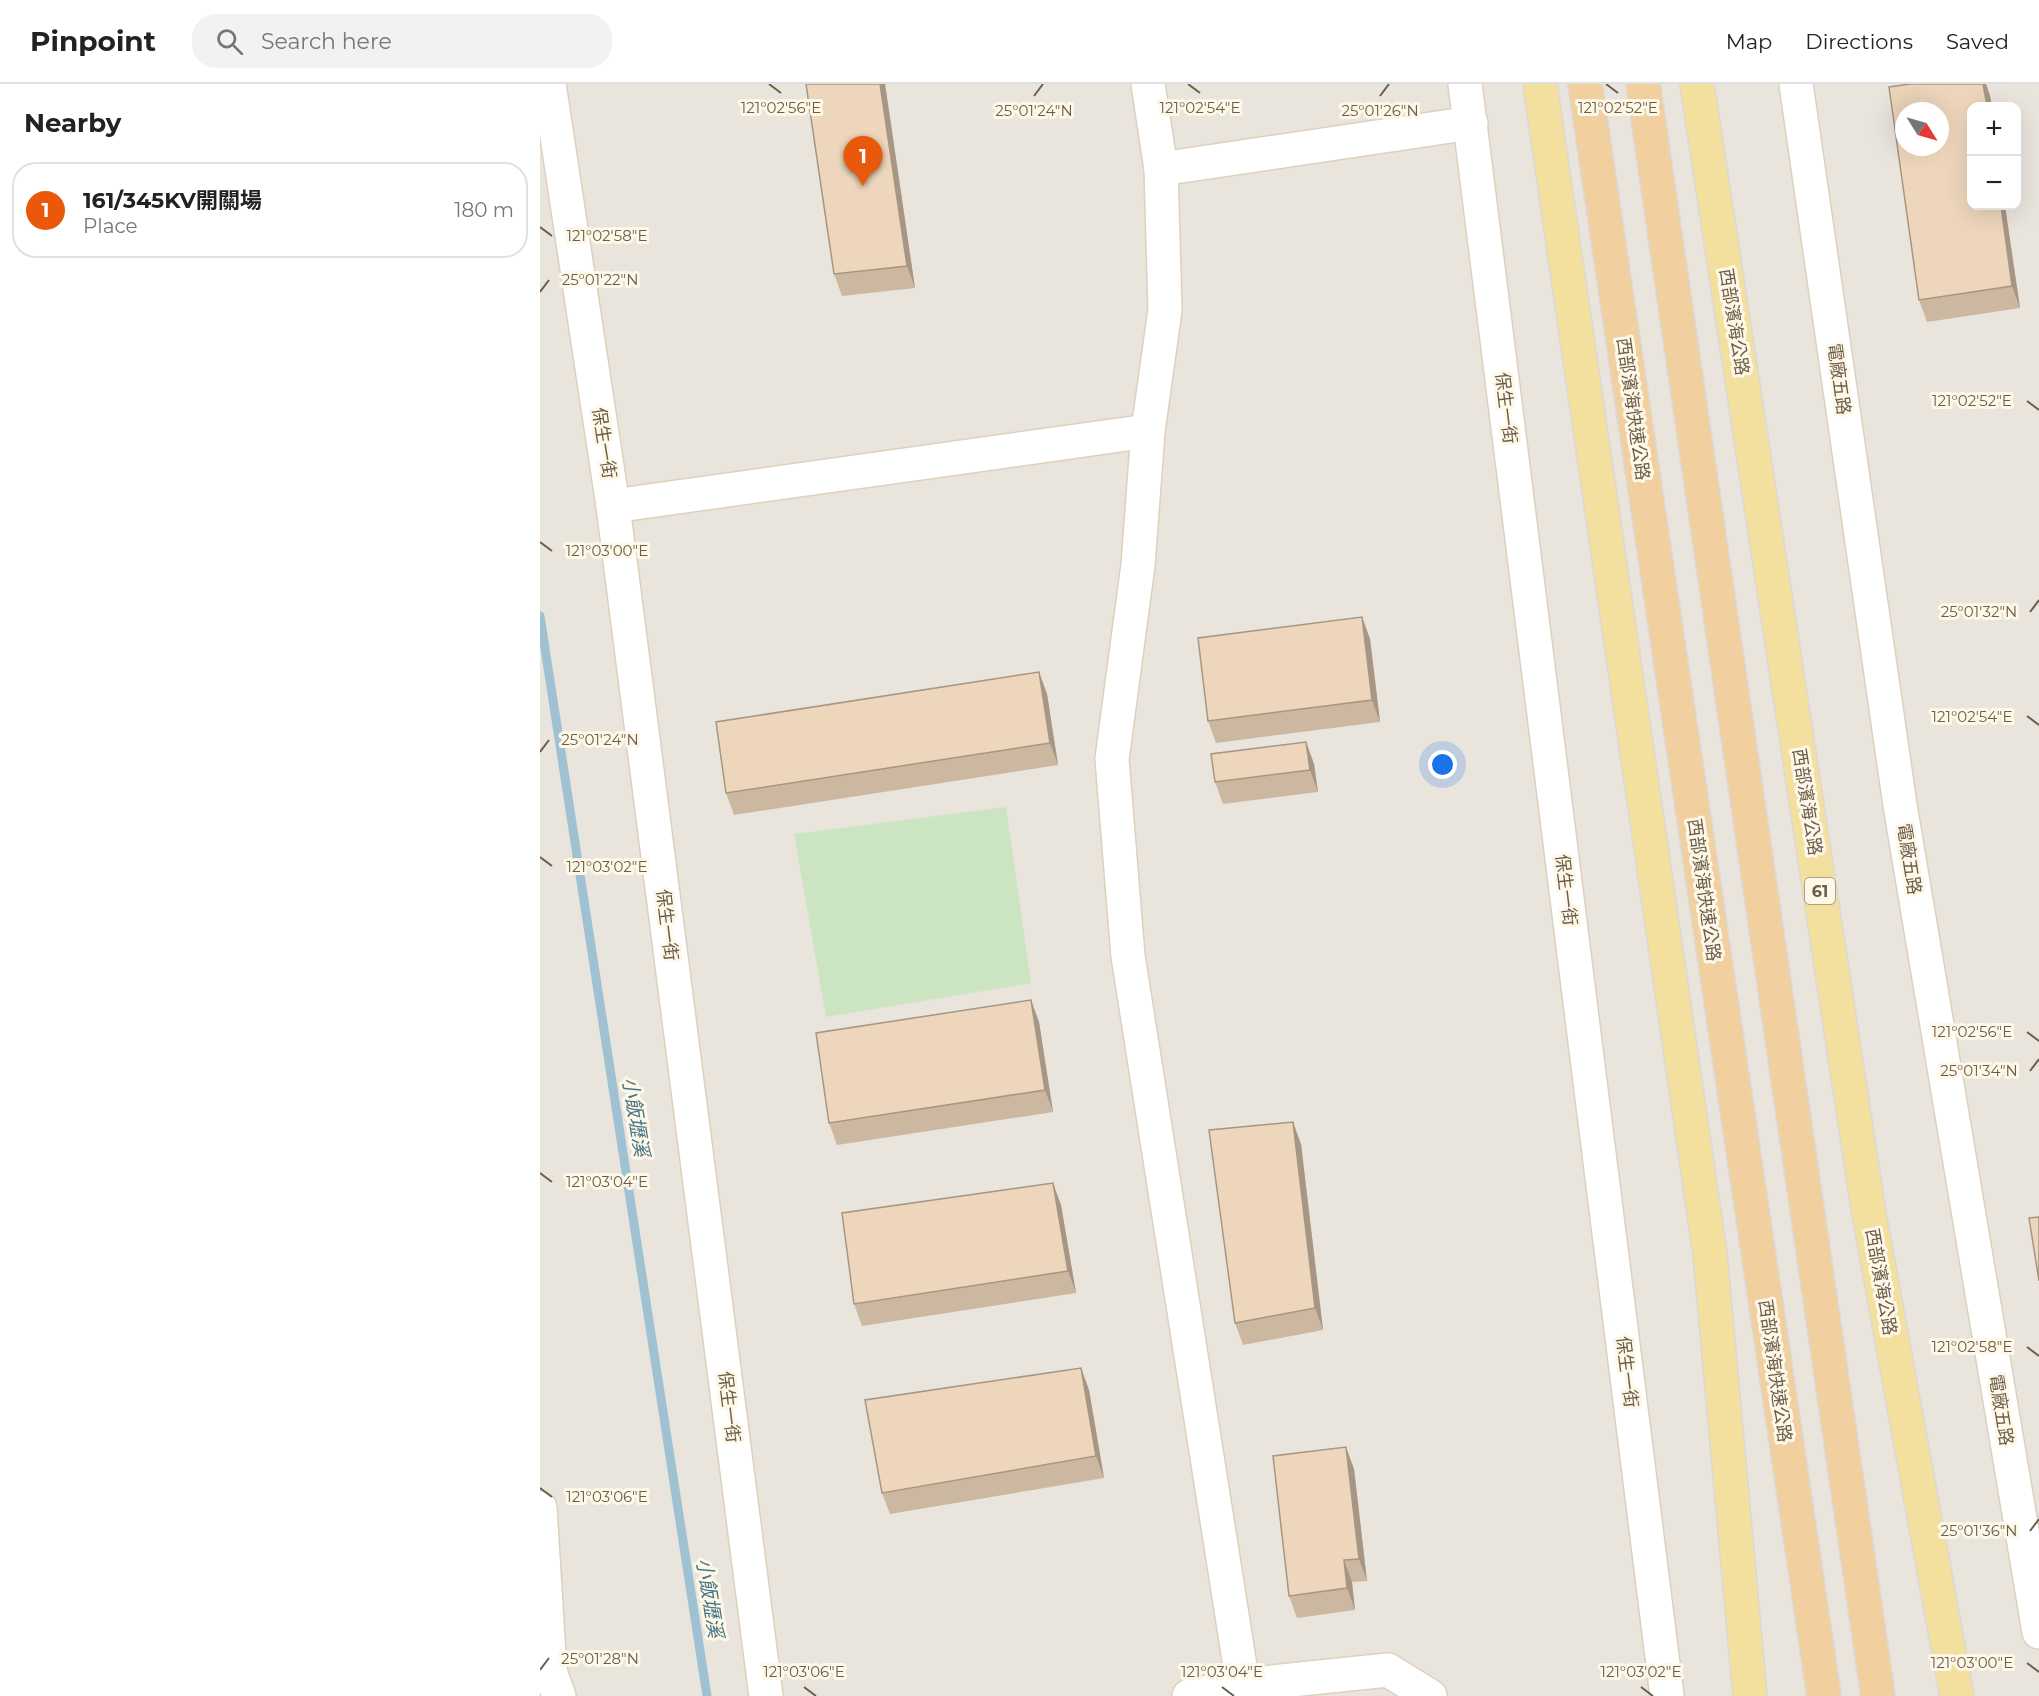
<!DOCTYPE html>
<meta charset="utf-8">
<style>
body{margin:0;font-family:Montserrat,"Noto Sans TC",sans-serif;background:#f2f2f2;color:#222}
.controls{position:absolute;right:18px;top:18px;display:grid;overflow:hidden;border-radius:12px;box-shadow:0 6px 24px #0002}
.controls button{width:54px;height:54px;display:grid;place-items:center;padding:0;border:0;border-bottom:2px solid #e0e0e0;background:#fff;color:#222;font:30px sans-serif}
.compass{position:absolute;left:1355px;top:18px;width:54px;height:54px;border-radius:50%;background:#fff;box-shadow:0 6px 24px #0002;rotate:127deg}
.you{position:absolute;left:903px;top:681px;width:21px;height:21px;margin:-15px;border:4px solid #fff;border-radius:50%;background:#1a73e8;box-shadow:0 0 0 9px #1a73e833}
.badge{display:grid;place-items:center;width:39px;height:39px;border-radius:50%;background:#ea580c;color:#fff;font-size:20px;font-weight:700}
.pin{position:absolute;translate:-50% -50px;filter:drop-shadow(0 2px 3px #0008)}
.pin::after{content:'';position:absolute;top:32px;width:21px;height:18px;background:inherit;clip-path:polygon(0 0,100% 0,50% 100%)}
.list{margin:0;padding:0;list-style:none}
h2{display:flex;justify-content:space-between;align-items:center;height:78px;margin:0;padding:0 24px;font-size:26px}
h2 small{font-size:20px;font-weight:400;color:#767676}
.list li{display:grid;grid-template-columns:39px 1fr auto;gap:18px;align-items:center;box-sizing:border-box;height:96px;margin:0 12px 12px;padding:0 12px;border:2px solid #e0e0e0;border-radius:24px}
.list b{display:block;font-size:22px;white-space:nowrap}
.list p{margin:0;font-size:20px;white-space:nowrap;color:#767676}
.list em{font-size:20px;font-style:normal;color:#767676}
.icon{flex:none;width:33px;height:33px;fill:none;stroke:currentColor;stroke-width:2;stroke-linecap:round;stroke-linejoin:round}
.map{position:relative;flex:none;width:1499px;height:1612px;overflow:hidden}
header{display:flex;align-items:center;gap:36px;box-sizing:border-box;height:84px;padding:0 30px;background:#fff;border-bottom:2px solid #e0e0e0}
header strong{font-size:28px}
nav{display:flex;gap:33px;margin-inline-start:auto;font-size:21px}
.search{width:420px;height:54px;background:#f2f2f2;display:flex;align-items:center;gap:15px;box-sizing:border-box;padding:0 21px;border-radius:24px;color:#767676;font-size:22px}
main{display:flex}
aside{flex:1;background:#fff}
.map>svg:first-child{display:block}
</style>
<header>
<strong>Pinpoint</strong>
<div class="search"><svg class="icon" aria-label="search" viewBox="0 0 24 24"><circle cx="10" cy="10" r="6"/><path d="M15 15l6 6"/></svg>Search here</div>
<nav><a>Map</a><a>Directions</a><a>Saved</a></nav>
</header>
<main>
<aside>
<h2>Nearby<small></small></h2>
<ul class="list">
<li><span class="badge">1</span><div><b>161/345KV開關場</b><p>Place</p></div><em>180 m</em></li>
</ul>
</aside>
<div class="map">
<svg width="1499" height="1612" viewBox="0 0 1499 1612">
<rect width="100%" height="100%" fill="#faf4e1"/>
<path fill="#e9e4dc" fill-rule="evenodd" d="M0 0H1499V1612H0ZM1432 22H1476V122H1432ZM1364 27H1400V63H1364Z"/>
<path fill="#cbe5c2" d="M466 723 491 899 286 933 254 750Z"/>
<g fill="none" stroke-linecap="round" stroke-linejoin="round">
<path stroke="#9fc2d2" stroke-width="9" d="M0 532 167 1612"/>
<defs>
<g id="minor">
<path d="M9 0 73 422 226 1612"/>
<path d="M608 0 621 85 625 226 608 347 598 481 572 675 588 872 703 1601"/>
<path d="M925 0 1127 1612"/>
<path d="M1256 0 1360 721 1499 1548"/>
<path d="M621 85 931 39"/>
<path d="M73 422 608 347"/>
<path d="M0 1424 10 1587 19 1612"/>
<path d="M649 1612 703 1601 848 1586 890 1612"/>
</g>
<g id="primary">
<path d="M1000 0 1170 1170 1210 1612"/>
<path d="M1157 0 1329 1130 1417 1612"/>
</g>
<g id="trunk">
<path d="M1045 0 1284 1612"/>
<path d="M1103 0 1338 1612"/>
</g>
</defs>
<use href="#minor" stroke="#ddd1be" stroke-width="36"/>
<use href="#primary" stroke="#dcd8d4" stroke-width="36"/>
<use href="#trunk" stroke="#dcd8d4" stroke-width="36"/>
<use href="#minor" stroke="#fff" stroke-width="33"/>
<use href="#primary" stroke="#f3e09f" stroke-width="33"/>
<use href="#trunk" stroke="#f1cf9e" stroke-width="33"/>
</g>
<g fill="#ccb8a1">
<path d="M345 0 375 204 302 212 294 190Z"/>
<path d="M1370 0H1446L1450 12 1452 22H1431V122H1465L1480 224 1387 238 1379 216Z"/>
<path d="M822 533 830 555 840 638 676 659 668 637Z"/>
<path d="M499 588 507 610 518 681 194 731 186 709Z"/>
<path d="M766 658 774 680 778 708 683 720 675 698Z"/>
<path d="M491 916 499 938 513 1028 297 1061 289 1039Z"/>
<path d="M761 1060 783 1246 703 1261 695 1239Z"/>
<path d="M521 1121 536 1209 322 1242 314 1220Z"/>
<path d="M541 1284 549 1306 564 1394 350 1430 342 1409Z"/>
<path d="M814 1385 827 1497 812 1498 815 1526 757 1534 749 1512Z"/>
</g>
<g fill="#a69683">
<path d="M340 0H345L375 204 367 182Z"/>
<path d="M1443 0H1446L1450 12 1452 22H1447Z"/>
<path d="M1461 122H1465L1480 224 1472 202Z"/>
<path d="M822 533 830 555 840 638 832 616Z"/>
<path d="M499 588 507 610 518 681 510 659Z"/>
<path d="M766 658 774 680 778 708 770 686Z"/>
<path d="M491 916 499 938 513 1028 505 1006Z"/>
<path d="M753 1038 761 1060 783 1246 775 1224Z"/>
<path d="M513 1099 521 1121 536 1209 528 1187Z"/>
<path d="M541 1284 549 1306 564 1394 556 1372Z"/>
<path d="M806 1363 814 1385 827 1497 819 1475Z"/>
<path d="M804 1476 812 1498 815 1526 807 1504Z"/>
</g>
<g fill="#edd6bb" stroke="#a69683" stroke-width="1.5" fill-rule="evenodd">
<path d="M266 0H340L367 182 294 190Z"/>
<path d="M1370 0H1443L1447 22H1431V122H1461L1472 202 1379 216 1349 3ZM1364 27H1400V63H1364Z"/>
<path d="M822 533 832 616 668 637 658 554Z"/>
<path d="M499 588 510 659 186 709 176 638Z"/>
<path d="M766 658 770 686 675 698 671 670Z"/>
<path d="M491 916 505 1006 289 1039 276 949Z"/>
<path d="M753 1038 775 1224 695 1239 669 1046Z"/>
<path d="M513 1099 528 1187 314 1220 302 1129Z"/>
<path d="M1499 1133V1197L1489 1134Z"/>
<path d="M541 1284 556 1372 342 1409 325 1316Z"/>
<path d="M806 1363 819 1475 804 1476 807 1504 749 1512 733 1372Z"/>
</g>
<path fill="none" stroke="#6e5c4b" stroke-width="2" d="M229 0 241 9M648 0 660 9M1066 0 1078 9M494 12 503 0M840 12 849 0M0 143 12 152M0 208 9 196M1487 317 1499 326M0 458 12 467M1490 528 1499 516M1487 632 1499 641M0 668 9 656M0 773 12 782M1487 948 1499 957M1490 987 1499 975M0 1089 12 1098M1487 1263 1499 1272M0 1404 12 1413M1490 1447 1499 1435M1487 1579 1499 1588M0 1586 9 1574M264 1603 276 1612M682 1603 694 1612M1101 1603 1113 1612"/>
<g text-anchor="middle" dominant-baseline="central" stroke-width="6" stroke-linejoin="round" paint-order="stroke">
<rect fill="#fdf8e7" stroke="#998b7a" stroke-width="1.5" x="1265" y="794" width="30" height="26" rx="4.5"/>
<g font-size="16" font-weight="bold" fill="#6e5c4b">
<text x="1280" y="807">61</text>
</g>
<g font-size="18" fill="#6e5c4b" stroke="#fdf8e7">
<text transform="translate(1194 238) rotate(81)">西部濱海公路</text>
<text transform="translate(1299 295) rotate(82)">電廠五路</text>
<text transform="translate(966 324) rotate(83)">保生一街</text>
<text transform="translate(1093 325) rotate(82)">西部濱海快速公路</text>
<text transform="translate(64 359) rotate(81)">保生一街</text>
<text transform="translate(1267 718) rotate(81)">西部濱海公路</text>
<text transform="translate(1369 775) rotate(81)">電廠五路</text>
<text transform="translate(1026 806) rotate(83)">保生一街</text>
<text transform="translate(1164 806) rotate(82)">西部濱海快速公路</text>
<text transform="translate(127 841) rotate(83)">保生一街</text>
<text transform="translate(1341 1198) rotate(80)">西部濱海公路</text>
<text transform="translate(1235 1287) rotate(82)">西部濱海快速公路</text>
<text transform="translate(1087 1288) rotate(83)">保生一街</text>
<text transform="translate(189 1323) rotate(83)">保生一街</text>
<text transform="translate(1461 1326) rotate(81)">電廠五路</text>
</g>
<g font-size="20" font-style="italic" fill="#4a7487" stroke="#fdf8e7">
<text transform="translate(96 1033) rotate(81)">小飯壢溪</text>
<text transform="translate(170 1514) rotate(81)">小飯壢溪</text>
</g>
</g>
<g font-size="15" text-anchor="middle" fill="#6e5c4b" stroke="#fdf8e7" stroke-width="6" stroke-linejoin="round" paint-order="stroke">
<text x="660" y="29">121°02'54"E</text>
<text x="1078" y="29">121°02'52"E</text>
<text x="241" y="29">121°02'56"E</text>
<text x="494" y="32">25°01'24"N</text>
<text x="840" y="32">25°01'26"N</text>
<text x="67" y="157">121°02'58"E</text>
<text x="60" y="201">25°01'22"N</text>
<text x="1432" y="322">121°02'52"E</text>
<text x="67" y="472">121°03'00"E</text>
<text x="1439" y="533">25°01'32"N</text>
<text x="1432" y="638">121°02'54"E</text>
<text x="60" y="661">25°01'24"N</text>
<text x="67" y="788">121°03'02"E</text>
<text x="1432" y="953">121°02'56"E</text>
<text x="1439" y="992">25°01'34"N</text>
<text x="67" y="1103">121°03'04"E</text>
<text x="1432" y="1268">121°02'58"E</text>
<text x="67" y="1418">121°03'06"E</text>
<text x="1439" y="1452">25°01'36"N</text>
<text x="60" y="1580">25°01'28"N</text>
<text x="1432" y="1584">121°03'00"E</text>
<text x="264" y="1593">121°03'06"E</text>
<text x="682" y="1593">121°03'04"E</text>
<text x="1101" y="1593">121°03'02"E</text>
</g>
</svg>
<div class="controls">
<button>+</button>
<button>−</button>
</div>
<svg class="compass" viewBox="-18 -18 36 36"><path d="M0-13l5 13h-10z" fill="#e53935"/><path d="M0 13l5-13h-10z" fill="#767676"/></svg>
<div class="you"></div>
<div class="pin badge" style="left:323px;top:102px">1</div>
</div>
</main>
